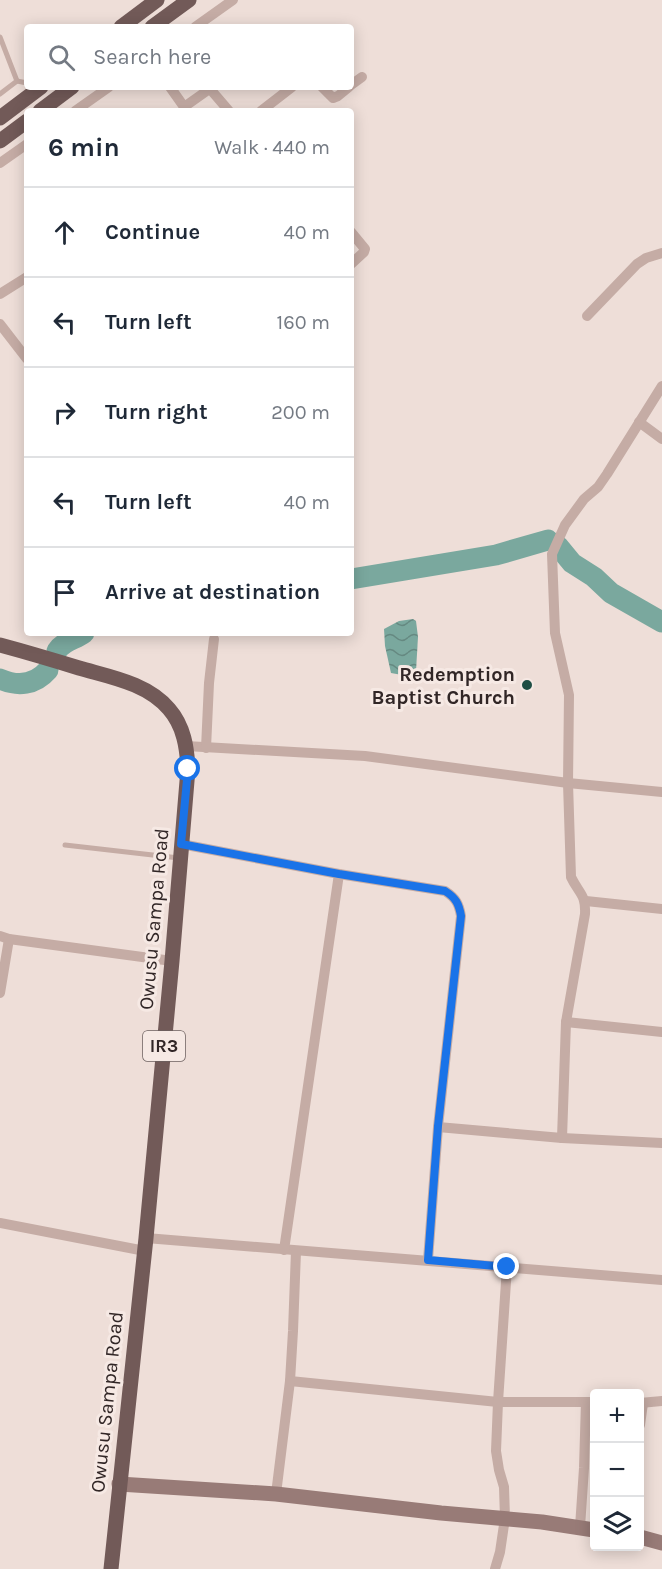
<!DOCTYPE html>
<meta charset="utf-8">
<style>
body{margin:0;font-family:Karla,sans-serif;background:#f2f2f3;color:#1f2937}
.controls{position:absolute;right:18px;bottom:18px;display:grid;overflow:hidden;border-radius:6px;box-shadow:0 3px 15px #0003}
.controls button{width:54px;height:54px;display:grid;place-items:center;padding:0;border:0;border-bottom:2px solid #e0e1e3;background:#fff;color:#1f2937;font:30px sans-serif}
.stop{position:absolute;width:18px;height:18px;margin:-14px;border:4px solid #1a73e8;border-radius:50%;background:#fff}
.stop.end{background:#1a73e8;border-color:#fff;box-shadow:0 2px 6px #0008}
.list{margin:0;padding:0;list-style:none}
h2{display:flex;justify-content:space-between;align-items:center;height:78px;margin:0;padding:0 24px;font-size:26px}
h2 small{font-size:20px;font-weight:400;color:#747a83}
.list li{display:grid;grid-template-columns:39px 1fr auto;gap:18px;align-items:center;box-sizing:border-box;height:90px;padding:0 24px;border-top:2px solid #e0e1e3}
.list b{display:block;font-size:22px;white-space:nowrap}
.list em{font-size:20px;font-style:normal;color:#747a83}
.icon{flex:none;width:33px;height:33px;fill:none;stroke:currentColor;stroke-width:2;stroke-linecap:round;stroke-linejoin:round}
.map{position:relative;flex:none;width:662px;height:1569px;overflow:hidden}
.search{position:absolute;background:#fff;box-shadow:0 3px 15px #0003;left:24px;top:24px;width:330px;height:66px;display:flex;align-items:center;gap:15px;box-sizing:border-box;padding:0 21px;border-radius:6px;color:#747a83;font-size:22px}
.panel{position:absolute;background:#fff;box-shadow:0 3px 15px #0003;left:24px;top:108px;width:330px;height:528px;border-radius:6px}
.map>svg:first-child{display:block}
</style>
<div class="map">
<svg width="662" height="1569" viewBox="0 0 662 1569">
<defs>
<pattern id="water-waves" width="16" height="10" patternUnits="userSpaceOnUse" patternTransform="scale(1.5)"><rect width="16" height="10" fill="#7aa89e"/><path d="M0 5q4-4 8 0t8 0" fill="none" stroke="#658981"/></pattern>
</defs>
<rect width="100%" height="100%" fill="#eeded8"/>
<path fill="url(#water-waves)" d="M413 619 416 621 418 637 416 671 412 675H402L391 673 385 646 384 629 399 621Z"/>
<g fill="none" stroke-linecap="round" stroke-linejoin="round">
<g stroke="#7aa89e" stroke-width="21">
<path d="M558 546 572 563 594 577 611 593 662 622"/>
<path d="M351 579 496 555 548 540"/>
<path d="M57 651C64 640 75 640 84 633"/>
<path d="M0 679C18 687 35 685 48 670"/>
</g>
<g stroke="#c5aca5" stroke-width="5">
<path d="M0 37 17 81"/>
<path d="M0 94 17 81 27 83"/>
<path d="M65 845 179 858"/>
</g>
<g stroke="#c5aca5" stroke-width="10">
<path d="M195 27 233 0"/>
<path d="M351 85 362 77"/>
<path d="M170 87 187 111"/>
<path d="M322 87 333 98 338 96 349 87"/>
<path d="M184 107 208 90H211L229 111"/>
<path d="M75 111 109 87"/>
<path d="M261 111 292 87"/>
<path d="M0 163 27 144"/>
<path d="M351 232 365 249 364 252 351 264"/>
<path d="M0 294 27 277"/>
<path d="M587 316 637 264 646 258 662 253"/>
<path d="M0 324 27 359"/>
<path d="M639 422 662 439"/>
<path d="M186 746 365 756 568 783 662 792"/>
<path d="M206 748 209 683 214 639"/>
<path d="M181 844 339 874 445 891C456 898 459 904 461 916L438 1127 428 1260"/>
<path d="M586 901 662 909"/>
<path d="M0 936 9 939 172 961"/>
<path d="M0 993 9 939"/>
<path d="M566 1022 662 1032"/>
<path d="M438 1127 562 1138 662 1143"/>
<path d="M562 1138 566 1022 585 914C586 894 579 894 571 877L568 783 569 695 555 633 552 554 565 525 584 499 598 487 607 474 662 386"/>
<path d="M0 1223 145 1251"/>
<path d="M146 1238 662 1280"/>
<path d="M284 1250 339 874"/>
<path d="M296 1251 293 1331 290 1381 498 1402H594"/>
<path d="M640 1403 662 1401"/>
<path d="M640 1425 643 1403"/>
<path d="M276 1494 290 1381"/>
<path d="M580 1527 584 1468 586 1402"/>
<path d="M495 1569 500 1552 505 1518 504 1487 499 1470 496 1451 498 1402 507 1267"/>
</g>
<g stroke="#987b77" stroke-width="15">
<path d="M119 1484 276 1494 441 1513 542 1522 594 1530"/>
<path d="M640 1537 662 1543"/>
</g>
<g stroke="#725a58" stroke-width="15">
<path d="M121 27 157 0"/>
<path d="M152 27 189 0"/>
<path d="M40 111 72 87"/>
<path d="M0 118 41 87"/>
<path d="M0 141 27 121"/>
<path d="M0 645C26 652 53 660 79 668 110 677 147 683 169 709 184 726 187 748 188 769L172 961 146 1238 111 1569"/>
</g>
</g>
<g fill="none" stroke-linecap="round" stroke-linejoin="round">
<path stroke="#1a73e8" stroke-width="8" d="M188 769 181 844 339 874 445 891C456 898 459 904 461 916L438 1126 428 1260 507 1267"/>
</g>
<circle fill="#1f4f45" stroke="#f6e9e4" stroke-width="2" cx="527" cy="685" r="6"/>
<g text-anchor="middle" dominant-baseline="central" stroke-width="6" stroke-linejoin="round" paint-order="stroke">
<rect fill="#f6e9e4" stroke="#6c605f" stroke-width="1.5" x="143" y="1031" width="42" height="30" rx="4.5"/>
<g font-size="18" font-weight="bold" fill="#312626">
<text x="164" y="1046">IR3</text>
</g>
<g font-size="20" font-weight="bold" fill="#312626" stroke="#f6e9e4" text-anchor="end">
<text x="515" y="674">Redemption<tspan x="515" dy="23">Baptist Church</tspan></text>
</g>
<g font-size="20" fill="#312626" stroke="#f6e9e4">
<text transform="translate(154 919) rotate(-85)">Owusu Sampa Road</text>
<text transform="translate(107 1402) rotate(-84)">Owusu Sampa Road</text>
</g>
</g>
</svg>
<div class="controls">
<button>+</button>
<button>−</button>
<button><svg class="icon" aria-label="layers" viewBox="0 0 24 24"><path d="M12 4l9 5-9 5-9-5zM3 14l9 5 9-5"/></svg></button>
</div>
<div class="stop" style="left:188px;top:769px"></div>
<div class="stop end" style="left:507px;top:1267px"></div>
<div class="search"><svg class="icon" aria-label="search" viewBox="0 0 24 24"><circle cx="10" cy="10" r="6"/><path d="M15 15l6 6"/></svg>Search here</div>
<section class="panel">
<h2>6 min<small>Walk · 440 m</small></h2>
<ul class="list">
<li><svg class="icon" aria-label="ahead" viewBox="0 0 24 24"><path d="M12 20V5M6 11l6-6 6 6"/></svg><div><b>Continue</b></div><em>40 m</em></li>
<li><svg class="icon" aria-label="left" viewBox="0 0 24 24"><path d="M17 20v-9H6M10 6l-5 5 5 5"/></svg><div><b>Turn left</b></div><em>160 m</em></li>
<li><svg class="icon" aria-label="right" viewBox="0 0 24 24"><path d="M7 20v-9h11M14 6l5 5-5 5"/></svg><div><b>Turn right</b></div><em>200 m</em></li>
<li><svg class="icon" aria-label="left" viewBox="0 0 24 24"><path d="M17 20v-9H6M10 6l-5 5 5 5"/></svg><div><b>Turn left</b></div><em>40 m</em></li>
<li><svg class="icon" aria-label="arrive" viewBox="0 0 24 24"><path d="M6 21V4h12l-3 4 3 4H6"/></svg><div><b>Arrive at destination</b></div></li>
</ul>
</section>
</div>
